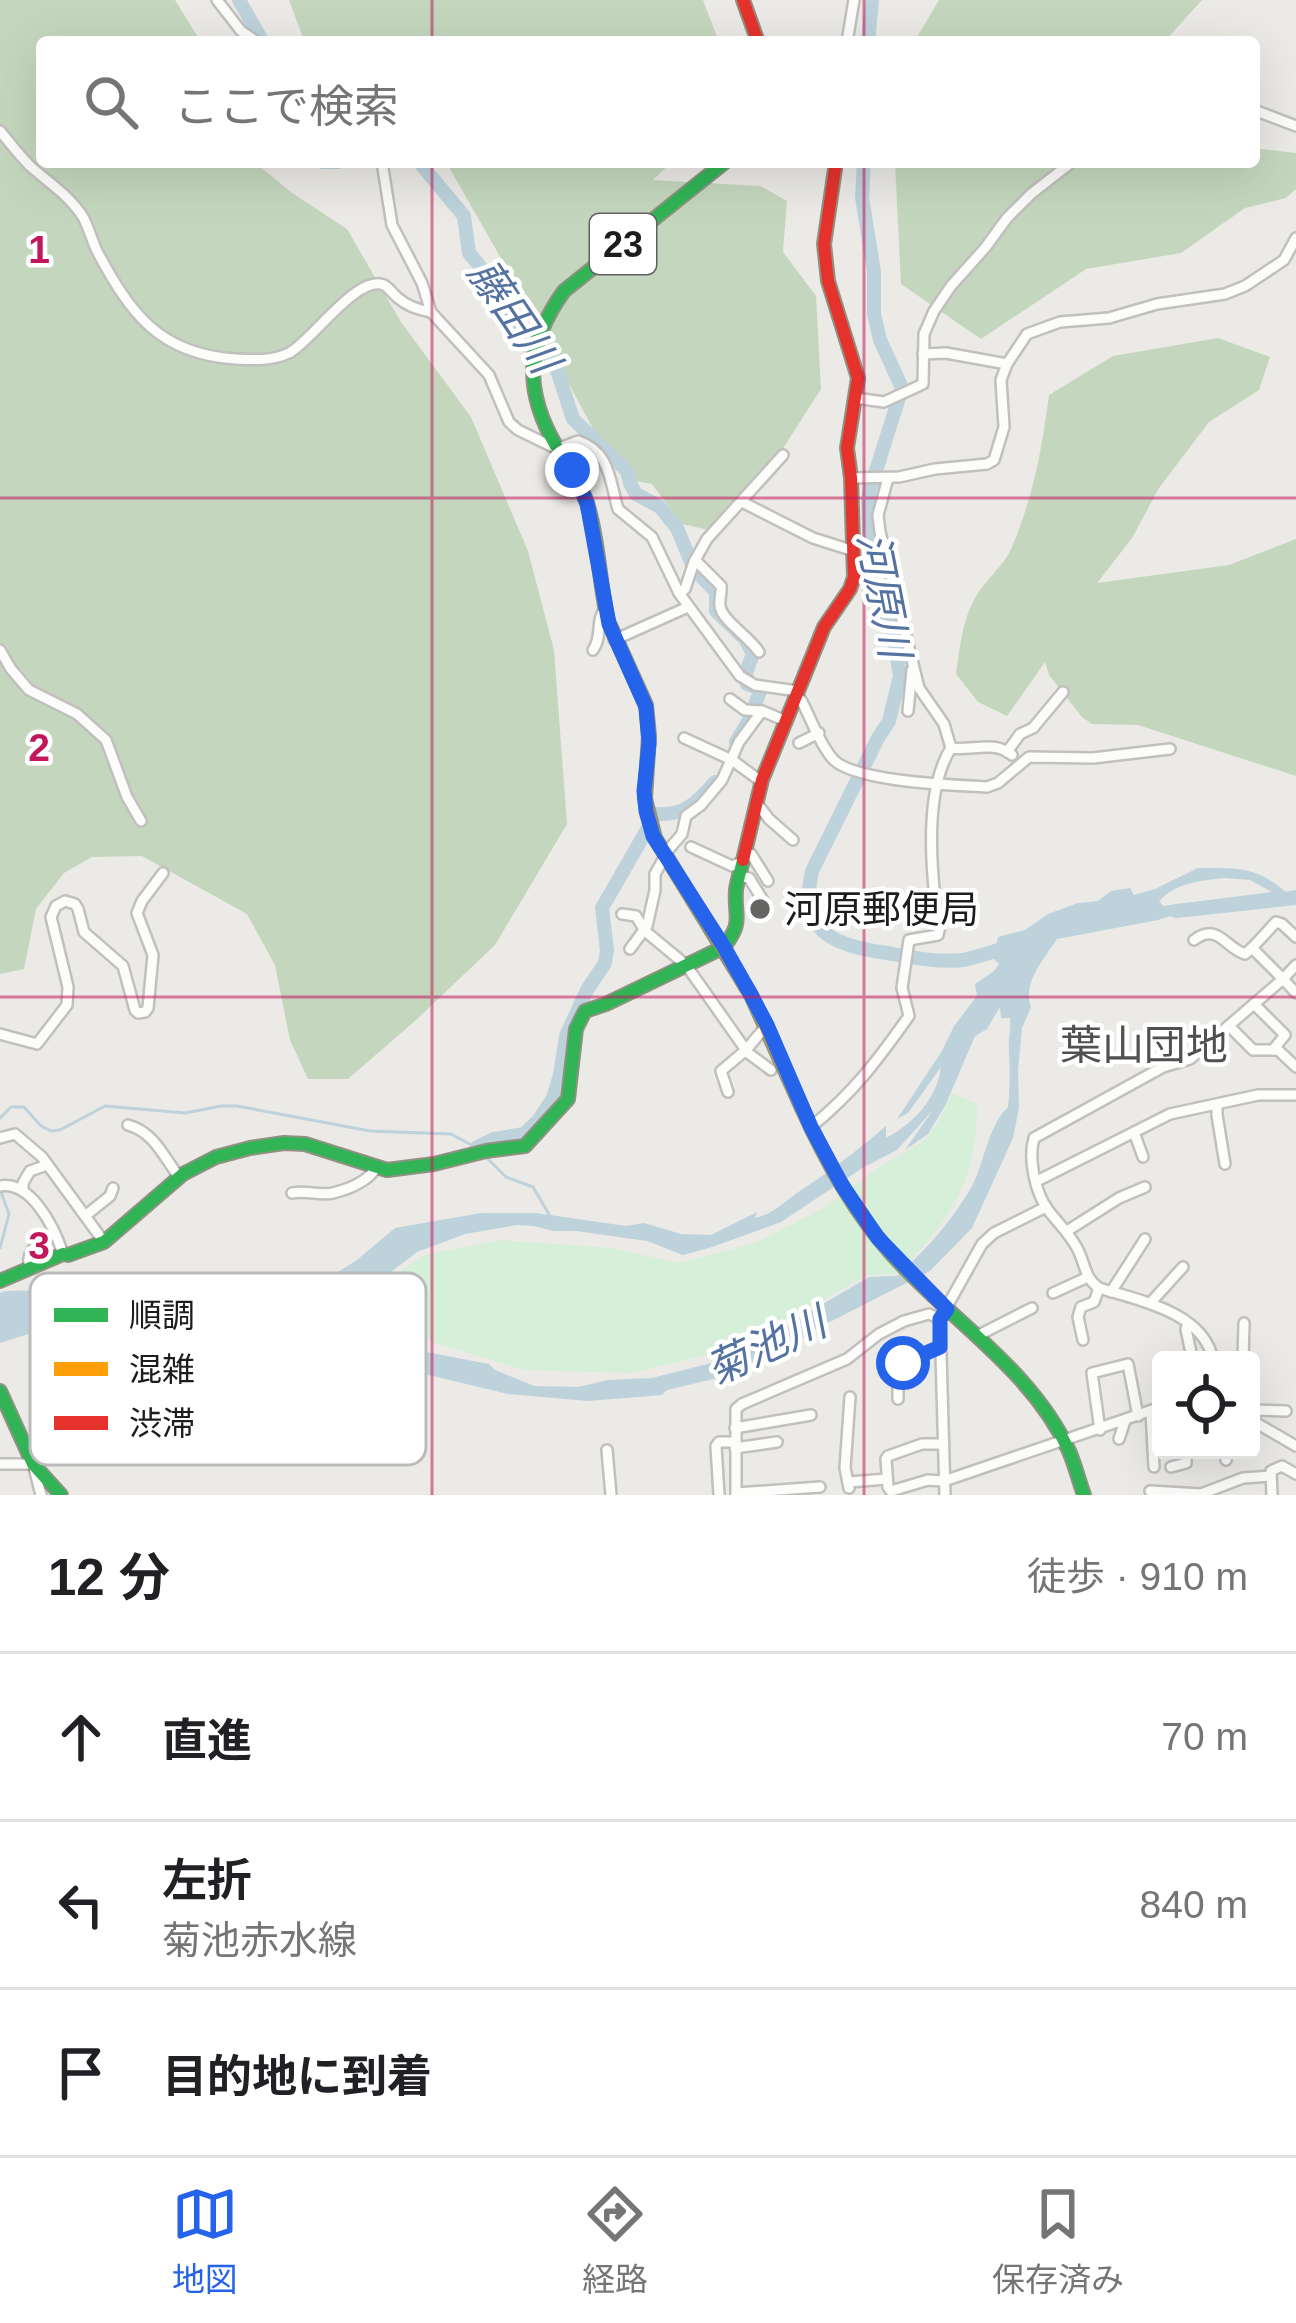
<!DOCTYPE html>
<html lang="ja">
<meta charset="utf-8">
<style>
body{margin:0;font-family:Helvetica,"Noto Sans JP",sans-serif;background:#f2f2f2;color:#202124}
.controls{position:absolute;right:36px;bottom:36px;display:grid;overflow:hidden;border-radius:12px;box-shadow:0 12px 48px #0002}
.controls button{width:108px;height:108px;display:grid;place-items:center;padding:0;border:0;border-bottom:3px solid #e0e0e0;background:#fff;color:#202124;font:60px sans-serif}
.stop{position:absolute;width:36px;height:36px;margin:-27px;border:9px solid #2563eb;border-radius:50%;background:#fff}
.stop.end{background:#2563eb;border-color:#fff;box-shadow:0 3px 12px #0008}
.list{margin:0;padding:0;list-style:none}
h2{display:flex;justify-content:space-between;align-items:center;height:156px;margin:0;padding:0 48px;font-size:51px}
h2 small{font-size:39px;font-weight:400;color:#757577}
.list li{display:grid;grid-template-columns:78px 1fr auto;gap:36px;align-items:center;box-sizing:border-box;height:168px;padding:0 48px;border-top:3px solid #e0e0e0}
.list b{display:block;font-size:45px;white-space:nowrap}
.list p{margin:0;font-size:39px;white-space:nowrap;color:#757577}
.list em{font-size:39px;font-style:normal;color:#757577}
.icon{flex:none;width:66px;height:66px;fill:none;stroke:currentColor;stroke-width:2;stroke-linecap:round;stroke-linejoin:round}
.map{position:relative;flex:none;width:1296px;height:1495px;overflow:hidden}
.search{position:absolute;background:#fff;box-shadow:0 12px 48px #0002;left:36px;right:36px;top:36px;height:132px;display:flex;align-items:center;gap:30px;box-sizing:border-box;padding:0 42px;border-radius:12px;color:#757577;font-size:45px}
.sheet{height:660px;background:#fff}
nav{display:flex;justify-content:space-around;align-items:center;box-sizing:border-box;height:168px;border-top:3px solid #e0e0e0;background:#fff;font-size:33px;color:#757577}
nav a{display:grid;justify-items:center;gap:6px}
nav .on{color:#2563eb}
.map>svg:first-child{display:block}
</style>
<div class="map">
<svg width="1296" height="1495" viewBox="0 0 1296 1495">
<rect width="100%" height="100%" fill="#ebeae6"/>
<g fill="#c4d7be">
<path d="M0 0H175L201 42H42V162H259L263 169 292 193 347 229 401 322 471 417 528 551 554 650 567 824 495 945 416 1020 348 1079H308L290 1040 275 965 247 914 142 856 92 857 64 873 36 909 24 969 0 974Z"/>
<path d="M289 0H703L719 42H308L302 35Z"/>
<path d="M939 0H1202L1164 42H914Z"/>
<path d="M1254 148 1296 153V189L1286 198 1245 208 1181 253 1086 269 981 339 901 284 895 162H1254Z"/>
<path d="M446 162H672L653 180 760 186 787 201 783 252 816 296 821 389 782 450 713 531 682 524 652 484 636 481 592 427 506 267Z"/>
<path d="M1218 338 1270 357 1259 390 1209 422 1159 488 1132 538 1097 583 1229 565 1296 539V776L1138 725 1092 724 1082 717 1049 675 1045 662 1007 716 978 702 956 674C960 647 962 618 978 593 988 578 1003 566 1011 549 1033 499 1042 448 1049 395L1113 356Z"/>
</g>
<path fill="#d6efd8" d="M952 1093 977 1104C978 1181 949 1221 898 1274L868 1275 789 1318 715 1353 631 1373 525 1370 435 1343 378 1309 370 1294 382 1282 427 1254 502 1240 612 1248 679 1263 755 1243 826 1207 880 1167 925 1140 939 1121Z"/>
<path fill="#bdd2db" fill-rule="evenodd" d="M1198 868C1236 868 1256 866 1286 892L1296 890V903L1221 901 1158 920 1057 939C1044 959 1022 983 1031 1007L1022 1028 1018 1070 1019 1108 1013 1138 972 1228 930 1271 816 1329 777 1355 739 1373 667 1390 662 1395 588 1401 508 1394 345 1355 257 1324 204 1311 96 1314 51 1323 47 1328 0 1343V1293L6 1291 188 1287 276 1304 298 1306 314 1287 357 1260 395 1228 481 1213H536L626 1226 644 1223 681 1234 711 1235 757 1212 755 1218C773 1214 783 1203 797 1193 829 1172 857 1151 886 1126V1138C913 1124 937 1099 941 1067L908 1113 897 1119 942 1051 954 1026 977 996 975 984 994 971 999 964 994 959 998 937 1025 930 1048 914 1078 903 1098 901 1111 891 1130 888 1134 895 1155 889ZM1225 878 1250 880 1272 892 1163 906 1159 901C1177 882 1200 881 1225 878ZM1000 1007 1001 1018H1010C1011 1029 1008 1040 1009 1051 1010 1070 1010 1088 1008 1107 988 1126 985 1161 972 1186 952 1221 927 1249 897 1276L869 1277 731 1358 652 1378 608 1380 578 1387 534 1386 495 1370 489 1364 421 1351 412 1346C386 1357 338 1332 313 1322L338 1313 417 1252 465 1234 517 1225 534 1226 553 1231H576L647 1241 683 1255 712 1247 781 1222 864 1167 897 1150 933 1110 905 1150 928 1134 945 1106 975 1036 987 1029Z"/>
<g fill="none" stroke-linecap="round" stroke-linejoin="round">
<g stroke="#bdd2db" stroke-width="3">
<path d="M0 1118 11 1107H24L41 1126 51 1131 60 1130 105 1106 185 1113 221 1106H237L370 1131 451 1134 479 1149"/>
<path d="M485 1156 506 1177 533 1187 550 1216"/>
<path d="M0 1248 9 1214 1 1192"/>
</g>
<g stroke="#bdd2db" stroke-width="14">
<path d="M239 0 263 42"/>
<path d="M868 42 872 0"/>
<path d="M323 162H338"/>
<path d="M419 162 464 216 469 253 506 298 516 334 521 342 551 360 558 373 573 419 627 471 630 483 636 494 660 507 677 528 694 569 716 592V611L745 639 753 654 746 673 747 684 761 689 749 720 736 742"/>
<path d="M864 162 862 197 874 272V314L880 340 902 388 869 493 868 503 872 579 893 632 900 676 889 721 878 738 812 871C798 934 835 945 887 953 910 957 939 963 963 960 978 957 994 951 1009 947"/>
<path d="M1176 911 1296 898"/>
<path d="M477 1147 494 1139 524 1134 538 1121 553 1098 560 1075 566 1036 587 990 605 963 607 950 602 908 656 814C684 816 697 803 715 782"/>
</g>
<defs>
<g id="street">
<path d="M217 0 241 31 257 42"/>
<path d="M847 42 854 0"/>
<path d="M1254 110 1296 126"/>
<path d="M0 131C10 143 19 155 30 166 49 183 69 195 83 217 89 228 92 241 97 251 130 313 159 354 235 359 254 360 272 361 289 353 312 341 357 274 384 285 387 286 395 296 398 298 407 306 419 310 431 312"/>
<path d="M382 162 392 225 422 283 431 312 489 375 509 422 518 430 557 449 578 441C610 451 610 482 618 509L652 537 679 593 740 676 755 685 798 691"/>
<path d="M923 354 946 353 1007 364"/>
<path d="M855 398 884 402 923 384 924 334 934 311 951 286 985 248 1007 218 1031 194 1072 162"/>
<path d="M851 478 899 477 935 469 987 464 994 460 1004 427 1001 380 1007 364 1027 334 1060 322 1109 318 1157 304 1225 294 1245 286 1284 260 1296 238"/>
<path d="M742 502 813 538 854 551"/>
<path d="M695 560 721 586C722 592 719 599 720 606 722 621 750 637 759 652"/>
<path d="M679 593 685 589 694 562 707 539 783 455"/>
<path d="M614 640 688 607"/>
<path d="M0 650 11 669 29 690 77 714 106 740 127 797 141 821"/>
<path d="M593 650C603 636 595 621 605 609"/>
<path d="M796 697 801 700C811 718 819 743 832 758 851 782 955 785 987 787L998 783 1029 757 1093 758 1170 749"/>
<path d="M730 699 745 710 762 711"/>
<path d="M908 711 912 670"/>
<path d="M684 738 732 760 762 782"/>
<path d="M799 743 819 733"/>
<path d="M951 748C973 751 994 740 1012 755"/>
<path d="M1007 752 1020 734 1033 728 1063 692"/>
<path d="M756 802 769 819 793 840"/>
<path d="M691 847 732 866 742 862"/>
<path d="M744 852 751 854 768 881"/>
<path d="M739 876 749 878 764 902"/>
<path d="M622 914 636 916 645 931 686 965 748 1053 771 1070"/>
<path d="M1194 940C1218 922 1225 948 1245 954L1252 948 1283 979 1296 965"/>
<path d="M1252 948 1276 922 1282 924 1296 937"/>
<path d="M630 949 647 926 655 890V874L669 849 682 834 686 816 701 805 722 780 739 742 762 711 786 721"/>
<path d="M1254 1004 1285 1035 1273 1050"/>
<path d="M1229 1026 1253 1050H1278L1296 1067"/>
<path d="M0 1034 37 1044 67 1005 68 987 51 917 56 906 65 901 75 904 78 909 84 932 123 966 135 1010 138 1013 145 1012 148 1008 153 955 137 913 142 901 163 873"/>
<path d="M728 1092 721 1071 746 1050 767 1025"/>
<path d="M1217 1105V1115L1225 1164"/>
<path d="M128 1125C154 1132 164 1157 179 1177"/>
<path d="M811 1127C854 1092 877 1061 909 1016L902 988 909 940 938 935C942 922 937 911 935 898 930 853 927 786 951 748L944 724 919 688 880 532 878 515 888 478"/>
<path d="M1134 1132 1143 1157"/>
<path d="M0 1138 15 1134 42 1157 104 1242"/>
<path d="M1037 1181 1170 1114 1258 1095H1296"/>
<path d="M0 1186C31 1181 54 1226 63 1254"/>
<path d="M23 1188V1183L30 1171 47 1165"/>
<path d="M292 1193C306 1190 320 1196 333 1193 349 1189 368 1181 377 1167"/>
<path d="M85 1216 110 1196 113 1188"/>
<path d="M1067 1231 1119 1198 1145 1187"/>
<path d="M30 1268C24 1250 41 1242 54 1232"/>
<path d="M1111 1292 1145 1239"/>
<path d="M1053 1293 1088 1277"/>
<path d="M1153 1304V1300L1183 1267"/>
<path d="M1188 1324 1186 1329 1191 1353"/>
<path d="M977 1336 1032 1308"/>
<path d="M1083 1340 1078 1317 1081 1307 1094 1302 1099 1288"/>
<path d="M1213 1360C1204 1312 1138 1300 1099 1288 1084 1278 1085 1262 1077 1248 1069 1233 1058 1223 1048 1210 1035 1192 1028 1159 1034 1138L1163 1067 1190 1059 1283 979 1296 993"/>
<path d="M1243 1360 1244 1323"/>
<path d="M898 1399V1368L903 1363 940 1347"/>
<path d="M1251 1410 1286 1411"/>
<path d="M1151 1411 1154 1467"/>
<path d="M1251 1420 1296 1446"/>
<path d="M735 1428 811 1415"/>
<path d="M1100 1430 1092 1373 1128 1364 1138 1416"/>
<path d="M1119 1439 1125 1421"/>
<path d="M944 1444H922L888 1456 886 1459 888 1487 891 1491 928 1480 944 1481 1161 1407"/>
<path d="M735 1448 777 1442"/>
<path d="M607 1450 611 1495"/>
<path d="M1226 1460 1227 1450"/>
<path d="M0 1464H33L41 1495"/>
<path d="M1171 1467 1186 1463V1450"/>
<path d="M849 1482 887 1479"/>
<path d="M849 1488 845 1468 850 1397"/>
<path d="M1150 1491 1201 1494 1243 1478 1271 1476"/>
<path d="M736 1493 820 1487"/>
<path d="M719 1495 716 1446 719 1442H735"/>
<path d="M736 1495V1409L742 1404 847 1359 879 1334 904 1321 929 1314 940 1319"/>
<path d="M945 1495 940 1319 982 1244 994 1233 1046 1207"/>
<path d="M1272 1495 1271 1471 1282 1466 1296 1474"/>
</g>
<g id="fast">
<path d="M608 621C599 582 599 541 587 503 580 482 566 465 556 446 523 389 526 344 564 291L725 162"/>
<path d="M802 1108C825 1159 852 1209 889 1251 947 1318 1031 1368 1069 1451 1075 1465 1079 1481 1084 1495"/>
<path d="M0 1281 63 1254 68 1255 104 1242 183 1174 216 1157 250 1148 284 1143 305 1144 387 1170 434 1164 486 1151 525 1146 568 1099 576 1029 585 1011 606 1004 724 947C744 920 734 919 736 890 737 881 741 870 743 860"/>
<path d="M0 1391 33 1464 61 1495"/>
</g>
<path id="slow" d="M608 621 646 705 649 736 645 799 655 838 751 995 802 1108"/>
<g id="jam">
<path d="M743 0 758 42"/>
<path d="M743 860 762 780 824 627 850 589 854 577 851 478 847 448 858 378 828 281 824 244 836 162"/>
</g>
</defs>
<use href="#street" stroke="#c1c0be" stroke-width="14"/>
<use href="#fast" stroke="#8f9280" stroke-width="16"/>
<use href="#slow" stroke="#8f9280" stroke-width="16"/>
<use href="#jam" stroke="#8f9280" stroke-width="16"/>
<use href="#street" stroke="#fcfcfb" stroke-width="9"/>
<use href="#fast" stroke="#30b455" stroke-width="12"/>
<use href="#slow" stroke="#ff9f0a" stroke-width="12"/>
<use href="#jam" stroke="#e5322d" stroke-width="12"/>
</g>
<g fill="none" stroke-linecap="round" stroke-linejoin="round">
<path stroke="#2563eb" stroke-width="15" d="M572 470 587 503 609 624 646 707 649 743 644 791 646 811 653 836 724 947 750 993 767 1025 811 1127 842 1185 878 1238 947 1309 940 1319V1347L903 1363"/>
</g>
<path fill="none" stroke="#c2185b" stroke-width="3" stroke-opacity="0.55" d="M432 0V42M864 0V42M432 162V1495M864 162V1495M0 498H1296M0 997H1296"/>
<circle fill="#656563" stroke="#fff" stroke-width="4.5" cx="760" cy="909" r="12"/>
<g text-anchor="middle" dominant-baseline="central" stroke-width="9" stroke-linejoin="round" paint-order="stroke">
<rect fill="#fff" stroke="#616161" stroke-width="3" x="590" y="214" width="66" height="60" rx="9"/>
<g font-size="36" font-weight="bold" fill="#1d1d1d">
<text x="623" y="244">23</text>
</g>
<g font-size="39" fill="#1d1d1d" stroke="#fff" text-anchor="start">
<text x="784" y="909">河原郵便局</text>
</g>
<g font-size="42" font-style="italic" fill="#5473a1" stroke="#fff">
<text transform="translate(514 316) rotate(56)">藤田川</text>
<text transform="translate(884 595) rotate(79)">河原川</text>
<text transform="translate(766 1346) rotate(-25)">菊池川</text>
</g>
<g font-size="42" fill="#505050" stroke="#fff">
<text x="1144" y="1045">葉山団地</text>
</g>
</g>
<rect x="30" y="1273" width="396" height="192" rx="18" fill="#fff" stroke="#bbb" stroke-width="3"/>
<rect x="54" y="1308" width="54" height="14" fill="#30b455"/>
<rect x="54" y="1362" width="54" height="14" fill="#ff9f0a"/>
<rect x="54" y="1416" width="54" height="14" fill="#e5322d"/>
<g font-size="33" fill="#1d1d1d">
<text x="129" y="1327">順調</text>
<text x="129" y="1381">混雑</text>
<text x="129" y="1435">渋滞</text>
</g>
<g font-size="39" text-anchor="middle" font-weight="bold" fill="#c2185b" stroke="#fff" stroke-width="9" stroke-linejoin="round" paint-order="stroke">
<text x="39" y="263">1</text>
<text x="39" y="761">2</text>
<text x="39" y="1259">3</text>
</g>
</svg>
<div class="controls">
<button><svg class="icon" aria-label="locate" viewBox="0 0 24 24"><circle cx="12" cy="12" r="6"/><path d="M12 2v4M12 18v4M2 12h4M18 12h4"/></svg></button>
</div>
<div class="stop" style="left:903px;top:1363px"></div>
<div class="stop end" style="left:572px;top:470px"></div>
<div class="search"><svg class="icon" aria-label="search" viewBox="0 0 24 24"><circle cx="10" cy="10" r="6"/><path d="M15 15l6 6"/></svg>ここで検索</div>
</div>
<section class="sheet">
<h2>12 分<small>徒歩 · 910 m</small></h2>
<ul class="list">
<li><svg class="icon" aria-label="ahead" viewBox="0 0 24 24"><path d="M12 20V5M6 11l6-6 6 6"/></svg><div><b>直進</b></div><em>70 m</em></li>
<li><svg class="icon" aria-label="left" viewBox="0 0 24 24"><path d="M17 20v-9H6M10 6l-5 5 5 5"/></svg><div><b>左折</b><p>菊池赤水線</p></div><em>840 m</em></li>
<li><svg class="icon" aria-label="arrive" viewBox="0 0 24 24"><path d="M6 21V4h12l-3 4 3 4H6"/></svg><div><b>目的地に到着</b></div></li>
</ul>
</section>
<nav>
<a class="on"><svg class="icon" aria-label="map" viewBox="0 0 24 24"><path d="M3 6l6-2 6 2 6-2v14l-6 2-6-2-6 2zM9 4v14M15 6v14"/></svg>地図</a>
<a><svg class="icon" aria-label="directions" viewBox="0 0 24 24"><path d="M12 3l9 9-9 9-9-9zM9 14v-3h6M13 9l2 2-2 2"/></svg>経路</a>
<a><svg class="icon" aria-label="saved" viewBox="0 0 24 24"><path d="M7 4h10v16l-5-4-5 4z"/></svg>保存済み</a>
</nav>
